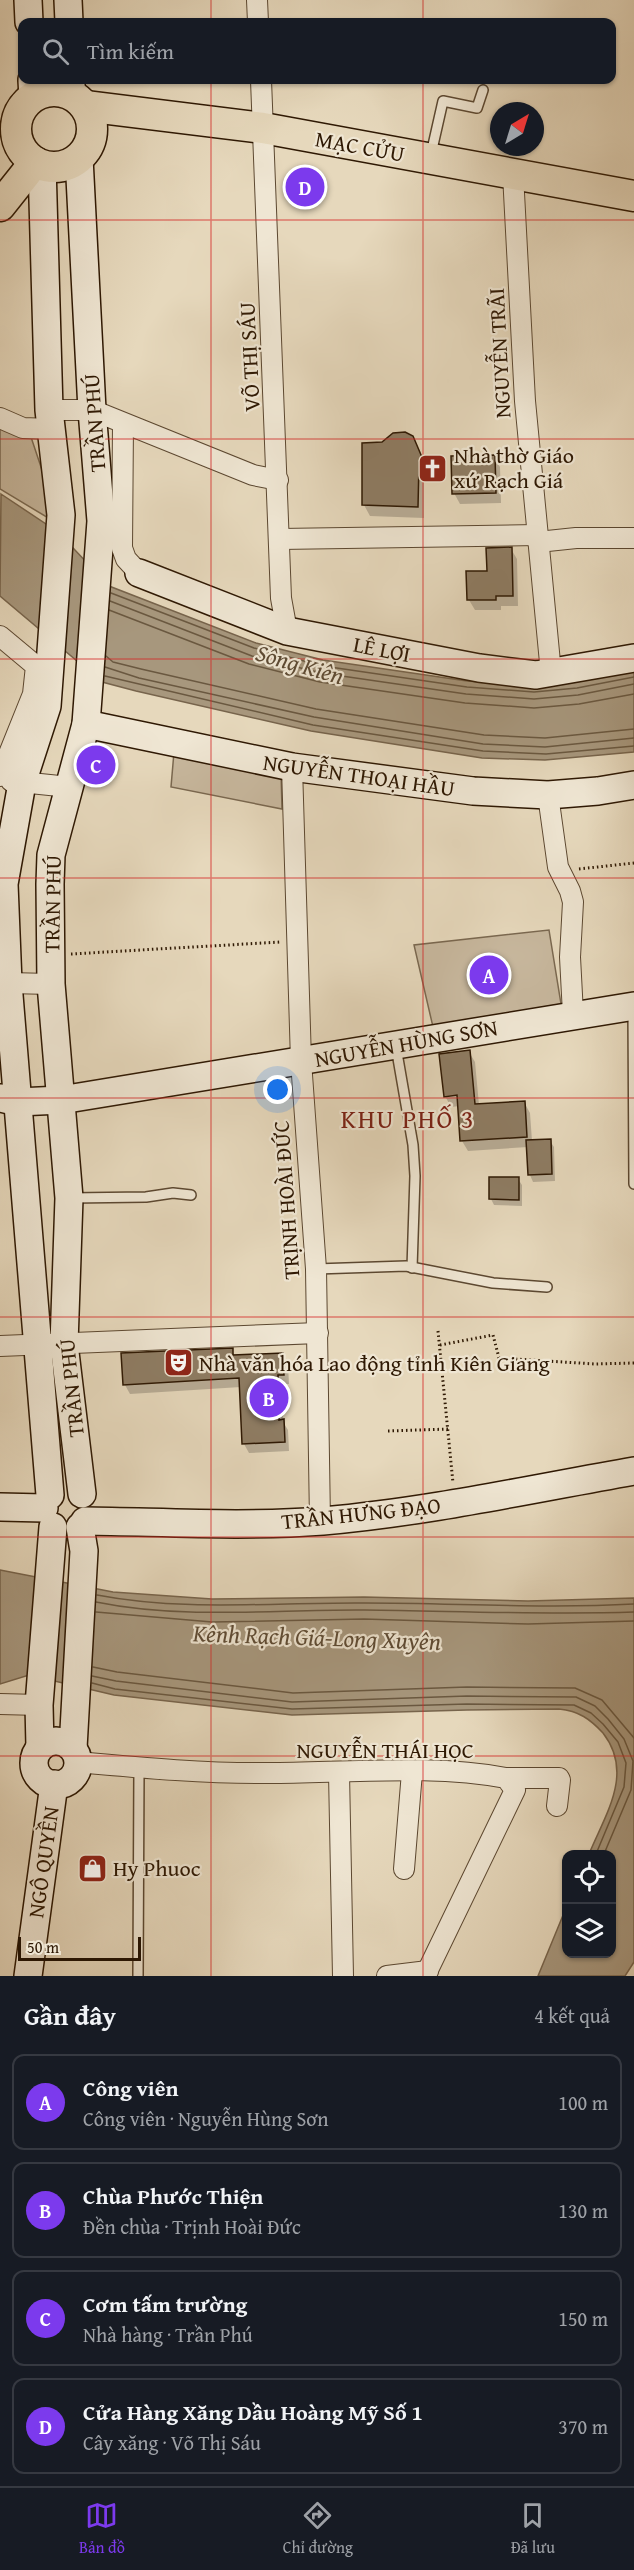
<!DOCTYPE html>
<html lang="vi">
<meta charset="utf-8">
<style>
body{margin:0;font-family:"Gentium Book Plus",serif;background:#242831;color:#f1f3f6}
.controls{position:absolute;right:18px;bottom:18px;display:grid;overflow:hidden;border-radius:12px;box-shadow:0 2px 4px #0004}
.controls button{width:54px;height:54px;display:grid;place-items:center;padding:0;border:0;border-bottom:2px solid #363941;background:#171b24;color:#f1f3f6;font:30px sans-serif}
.compass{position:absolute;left:490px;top:102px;width:54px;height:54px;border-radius:50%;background:#171b24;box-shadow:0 2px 4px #0004;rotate:38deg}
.scale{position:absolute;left:18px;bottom:15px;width:123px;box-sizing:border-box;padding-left:6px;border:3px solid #2e1803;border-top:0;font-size:16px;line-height:21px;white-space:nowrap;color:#2e1803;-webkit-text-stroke:4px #efe6d3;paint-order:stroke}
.you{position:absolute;left:278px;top:1090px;width:21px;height:21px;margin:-15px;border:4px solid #fff;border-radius:50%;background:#1a73e8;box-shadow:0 0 0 9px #1a73e833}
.badge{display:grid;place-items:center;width:39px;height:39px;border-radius:50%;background:#7c3aed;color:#fff;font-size:20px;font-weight:700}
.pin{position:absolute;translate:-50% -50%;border:3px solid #fff;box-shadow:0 2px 6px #0006}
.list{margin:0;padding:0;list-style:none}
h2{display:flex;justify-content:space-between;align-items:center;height:78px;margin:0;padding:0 24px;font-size:26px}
h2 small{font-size:20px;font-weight:400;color:#9ea1a6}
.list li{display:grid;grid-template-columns:39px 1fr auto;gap:18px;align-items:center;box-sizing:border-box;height:96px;margin:0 12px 12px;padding:0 12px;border:2px solid #363941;border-radius:12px}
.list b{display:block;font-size:22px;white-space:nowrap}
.list p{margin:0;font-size:20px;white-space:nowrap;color:#9ea1a6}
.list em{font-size:20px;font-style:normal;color:#9ea1a6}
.icon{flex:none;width:33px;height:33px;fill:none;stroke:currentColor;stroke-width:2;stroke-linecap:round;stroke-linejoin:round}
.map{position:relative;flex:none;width:634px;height:1976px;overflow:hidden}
.search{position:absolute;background:#171b24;box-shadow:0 2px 4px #0004;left:18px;right:18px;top:18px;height:66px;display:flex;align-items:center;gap:15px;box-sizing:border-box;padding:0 21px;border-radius:12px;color:#9ea1a6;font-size:22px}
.sheet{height:510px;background:#171b24}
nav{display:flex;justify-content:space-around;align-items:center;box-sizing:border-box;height:84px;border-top:2px solid #363941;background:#171b24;font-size:16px;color:#9ea1a6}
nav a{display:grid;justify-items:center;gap:3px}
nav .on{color:#7c3aed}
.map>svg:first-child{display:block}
</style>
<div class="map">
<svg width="634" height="1976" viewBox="0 0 634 1976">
<rect width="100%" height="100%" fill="#e6d8bc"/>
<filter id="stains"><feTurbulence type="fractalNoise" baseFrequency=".00333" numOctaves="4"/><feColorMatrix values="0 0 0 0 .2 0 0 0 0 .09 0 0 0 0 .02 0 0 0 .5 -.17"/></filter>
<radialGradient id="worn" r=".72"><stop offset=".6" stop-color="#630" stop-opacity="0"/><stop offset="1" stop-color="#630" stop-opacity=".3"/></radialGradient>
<g fill="#c7b79d" stroke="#7a6850" stroke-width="1.5">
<path d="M0 424 31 437 52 500 50 519 0 489Z"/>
<path d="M174 752 281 771 282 809 171 787Z"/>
<path d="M549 930 561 1004 433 1027 414 945Z"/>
</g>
<g fill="#a7977d" stroke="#77644c" stroke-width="1.5">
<path d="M1 494 58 532 109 586 256 643 323 660 467 681 535 686 576 682 634 671V752L545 760 482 758 311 731 136 691 102 682 0 596Z"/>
<path d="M0 1570 113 1592 212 1599 364 1597 528 1601 634 1598V1962L625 1976H538L566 1908V1954H612V1854H589C606 1813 634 1773 603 1733 590 1719 579 1711 559 1709L467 1710 292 1715 114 1695 29 1675 0 1684Z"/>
</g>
<g fill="#0003">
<path d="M413 441 429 473H424V518L370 516 364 505 383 443Z"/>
<path d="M494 456 500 467 501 503 460 504 454 493Z"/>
<path d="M511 549 517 559 518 606H501V610H475L469 600Z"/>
<path d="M469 1052 475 1062 479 1105 524 1102 530 1113 532 1141H550L554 1147 555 1181 533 1182 530 1175 528 1147 468 1151 462 1141 460 1106 451 1107 445 1096Z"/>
<path d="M518 1179 522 1185V1206L494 1205 491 1199Z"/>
<path d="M232 1350 235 1356 282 1355 288 1364 289 1384H282L283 1422 288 1430 289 1451 249 1453 244 1444 241 1387 130 1394 125 1385 123 1354Z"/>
</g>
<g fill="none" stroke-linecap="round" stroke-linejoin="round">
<g stroke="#6a5840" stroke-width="1.5">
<path d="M111 593 254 648 323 666 467 687 534 692 577 688 634 677"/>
<path d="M110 601 252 656 321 673 466 694 534 699 578 695 634 684"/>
<path d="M109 610 249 664 320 682 465 703 534 708 579 704 634 694"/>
<path d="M106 656 113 662 141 669 316 709 484 735 545 738 634 729"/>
<path d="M105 667 139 678 314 717 483 744 545 747 634 738"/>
<path d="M105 676 313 725 483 751 546 754 634 746"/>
<path d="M97 1595C185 1612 276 1602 365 1603 455 1603 544 1609 634 1604"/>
<path d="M96 1602C184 1620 276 1609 365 1610 455 1611 544 1615 634 1612"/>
<path d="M96 1612 212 1622 364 1619 528 1624 634 1621"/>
<path d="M93 1667 117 1672 293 1693 467 1687 575 1688 602 1700 634 1738"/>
<path d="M92 1676 116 1681 292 1702 467 1696 576 1697 595 1706 608 1719 624 1739 633 1761 631 1790 604 1854"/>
<path d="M92 1683 115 1689 292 1709 467 1704 574 1705 591 1713 603 1724 618 1742 626 1763 624 1787 596 1854"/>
</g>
</g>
<g fill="#8e7c63" stroke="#2e1803" stroke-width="1.5">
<path d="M405 432 413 436 424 462H419L418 507 362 505V443L382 442 393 433Z"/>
<path d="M495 455 496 493 452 494 451 456Z"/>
<path d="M512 547 513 596H496V600H467L466 571H487L486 548Z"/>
<path d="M470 1050 475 1104 525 1101 527 1137 460 1141 457 1095 444 1097 439 1054Z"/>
<path d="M551 1139 552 1174 528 1175 526 1140Z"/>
<path d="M489 1177H519V1200L489 1199Z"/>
<path d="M233 1348V1355L283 1353 284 1375H278L279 1420 284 1419 285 1442 242 1444 239 1378 123 1385 121 1353Z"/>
</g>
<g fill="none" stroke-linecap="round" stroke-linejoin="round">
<defs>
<g id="lane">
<path d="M431 154 443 101 477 108 483 90"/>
<path d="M633 1010 634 1184"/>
<path d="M396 1047 413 1145 415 1176 412 1268"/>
<path d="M71 1198 146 1197 173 1193 191 1195"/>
<path d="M316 1269 406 1266 493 1283 547 1287"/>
<path d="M138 1976 139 1768"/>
</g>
<g id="street">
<path d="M257 0 258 22"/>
<path d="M261 80 281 598 287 631"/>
<path d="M513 174 525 401 551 673"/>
<path d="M49 410H92L253 475 278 480"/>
<path d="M0 418 23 428 51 429"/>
<path d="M123 424 122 548 126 559 139 573"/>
<path d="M280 539 537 535"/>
<path d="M538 542 576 538H634"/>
<path d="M0 636 36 666 33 694 0 776"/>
<path d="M292 767 301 1061 316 1269 320 1521"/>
<path d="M11 781 69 787"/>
<path d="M548 795 558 867 570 891 573 902 570 957 573 1014"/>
<path d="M0 978 8 983 51 984"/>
<path d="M0 1346 318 1333"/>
<path d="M0 1704 39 1705"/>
<path d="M78 1762C143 1768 209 1774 274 1773 351 1773 431 1764 506 1778L515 1790 425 1976"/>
<path d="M339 1773 343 1976"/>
<path d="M506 1778H559L560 1780 557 1806"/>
<path d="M404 1869 412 1772"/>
<path d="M387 1976 428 1971"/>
</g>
<g id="secondary">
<path d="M28 0 29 22"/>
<path d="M68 0 69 22"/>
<path d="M32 80 33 97"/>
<path d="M71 80V95"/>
<path d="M79 158 92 410 101 521 86 724 51 855 50 884 51 984 69 1198 64 1344 82 1494"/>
<path d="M42 165 49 410 61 515 47 706 22 783 4 884 8 983 50 1495"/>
<path d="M139 573 287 631 479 668 536 675 634 658"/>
<path d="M86 724 292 767 473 791 548 795 598 791 634 785"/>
<path d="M1 1098 18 1102 61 1100 634 1006"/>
<path d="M0 1507 44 1508"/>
<path d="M85 1521C164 1522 244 1527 323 1521 427 1512 531 1489 634 1471"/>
<circle cx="56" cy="1763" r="22"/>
<path d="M40 1747 39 1705 53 1527"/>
<path d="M73 1748 84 1551 80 1527"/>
<path d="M28 1976 54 1784"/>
</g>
<g id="primary">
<circle cx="54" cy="129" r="38"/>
<path d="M85 106 263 128 634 196"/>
<path d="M0 206 35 162"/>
</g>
</defs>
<use href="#lane" stroke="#5c4831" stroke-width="12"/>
<use href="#street" stroke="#5c4831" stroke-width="22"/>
<use href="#secondary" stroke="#2e1803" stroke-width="30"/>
<use href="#primary" stroke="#2e1803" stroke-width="33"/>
<g stroke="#2e1803" stroke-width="3" stroke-dasharray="1.5 3" stroke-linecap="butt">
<path d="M579 869 634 863"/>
<path d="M71 954 280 942"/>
<path d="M438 1331 453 1483"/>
<path d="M440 1345 493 1335 499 1358 595 1364 634 1363"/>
<path d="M388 1431 449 1429"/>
</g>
<use href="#lane" stroke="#efe6d3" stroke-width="9"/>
<use href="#street" stroke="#efe6d3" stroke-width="20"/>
<use href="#secondary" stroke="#efe6d3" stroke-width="27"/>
<use href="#primary" stroke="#e6d8bc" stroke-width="30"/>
</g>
<path fill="none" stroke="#d62828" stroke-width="1.5" stroke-opacity="0.55" d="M211 0V22M423 0V22M211 80V1976M423 80V1976M0 220H634M0 439H634M0 659H634M0 878H634M0 1098H634M0 1317H634M0 1537H634M0 1756H634"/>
<defs>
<symbol id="church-square" viewBox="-11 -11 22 22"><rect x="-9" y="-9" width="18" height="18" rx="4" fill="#8f2418" stroke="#efe6d3"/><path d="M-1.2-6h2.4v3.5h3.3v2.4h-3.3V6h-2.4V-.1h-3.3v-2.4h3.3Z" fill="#fff"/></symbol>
<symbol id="theatre-square" viewBox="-11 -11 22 22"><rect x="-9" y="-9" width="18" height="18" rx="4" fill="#8f2418" stroke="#efe6d3"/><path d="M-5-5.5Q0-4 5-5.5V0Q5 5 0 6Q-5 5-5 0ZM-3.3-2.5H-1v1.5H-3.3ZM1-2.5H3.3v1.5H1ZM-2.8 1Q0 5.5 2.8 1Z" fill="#fff"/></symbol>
<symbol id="shop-square" viewBox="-11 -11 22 22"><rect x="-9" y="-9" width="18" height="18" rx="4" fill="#8f2418" stroke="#efe6d3"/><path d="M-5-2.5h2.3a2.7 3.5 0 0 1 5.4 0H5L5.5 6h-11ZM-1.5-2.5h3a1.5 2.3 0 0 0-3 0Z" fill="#fff"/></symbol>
</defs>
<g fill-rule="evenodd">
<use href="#church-square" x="416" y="452" width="33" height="33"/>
<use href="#theatre-square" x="162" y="1346" width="33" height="33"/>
<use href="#shop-square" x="76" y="1852" width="33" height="33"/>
</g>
<g text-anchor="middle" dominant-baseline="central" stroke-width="4.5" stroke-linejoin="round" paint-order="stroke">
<g font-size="22" fill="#2e1803" stroke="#efe6d3">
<text transform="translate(360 146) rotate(10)">MẠC CỬU</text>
<text transform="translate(499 353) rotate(-93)">NGUYỄN TRÃI</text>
<text transform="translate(249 357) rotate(-93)">VÕ THỊ SÁU</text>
<text transform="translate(94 423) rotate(-94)">TRẦN PHÚ</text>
<text transform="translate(382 649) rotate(11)">LÊ LỢI</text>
<text transform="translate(359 775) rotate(8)">NGUYỄN THOẠI HẦU</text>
<text transform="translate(52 904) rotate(-89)">TRẦN PHÚ</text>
<text transform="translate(406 1043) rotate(-10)">NGUYỄN HÙNG SƠN</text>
<text transform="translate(286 1200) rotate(-94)">TRỊNH HOÀI ĐỨC</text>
<text transform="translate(71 1388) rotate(-96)">TRẦN PHÚ</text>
<text transform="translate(361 1513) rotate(-6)">TRẦN HƯNG ĐẠO</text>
<text x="385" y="1750">NGUYỄN THÁI HỌC</text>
<text transform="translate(43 1862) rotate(-82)">NGÔ QUYỀN</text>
</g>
<g font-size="22" fill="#2e1803" stroke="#efe6d3" text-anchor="start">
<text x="454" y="455">Nhà thờ Giáo<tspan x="454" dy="25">xứ Rạch Giá</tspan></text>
<text x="199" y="1363">Nhà văn hóa Lao động tỉnh Kiên Giang</text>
<text x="113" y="1868">Hy Phuoc</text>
</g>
<g font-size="24" font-style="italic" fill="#5e4b34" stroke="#efe6d3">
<text transform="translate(300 664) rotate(16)">Sông Kiên</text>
<text transform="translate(317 1637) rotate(2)">Kênh Rạch Giá-Long Xuyên</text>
</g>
<g font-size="26" letter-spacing="1.5" fill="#7a1f14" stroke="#efe6d3">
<text x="408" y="1118">KHU PHỐ 3</text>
</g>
</g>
<rect width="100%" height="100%" filter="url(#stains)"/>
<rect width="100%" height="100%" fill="url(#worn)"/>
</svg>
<div class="controls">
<button><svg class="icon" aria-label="locate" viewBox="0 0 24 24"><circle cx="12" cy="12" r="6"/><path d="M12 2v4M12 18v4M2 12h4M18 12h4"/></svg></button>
<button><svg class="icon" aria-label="layers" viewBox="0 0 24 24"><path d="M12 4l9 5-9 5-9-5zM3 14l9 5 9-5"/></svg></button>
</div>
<svg class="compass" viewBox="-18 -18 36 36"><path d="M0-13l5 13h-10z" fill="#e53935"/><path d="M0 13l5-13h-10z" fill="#9ea1a6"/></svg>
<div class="scale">50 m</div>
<div class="you"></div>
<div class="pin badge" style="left:489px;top:975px">A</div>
<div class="pin badge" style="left:269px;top:1398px">B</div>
<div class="pin badge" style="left:96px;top:765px">C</div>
<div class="pin badge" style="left:305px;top:187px">D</div>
<div class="search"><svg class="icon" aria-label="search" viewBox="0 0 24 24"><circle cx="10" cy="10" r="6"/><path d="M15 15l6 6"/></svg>Tìm kiếm</div>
</div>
<section class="sheet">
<h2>Gần đây<small>4 kết quả</small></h2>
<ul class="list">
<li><span class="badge">A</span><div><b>Công viên</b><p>Công viên · Nguyễn Hùng Sơn</p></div><em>100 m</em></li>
<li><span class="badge">B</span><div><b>Chùa Phước Thiện</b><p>Đền chùa · Trịnh Hoài Đức</p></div><em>130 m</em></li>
<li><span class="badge">C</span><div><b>Cơm tấm trường</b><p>Nhà hàng · Trần Phú</p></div><em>150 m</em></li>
<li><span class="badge">D</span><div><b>Cửa Hàng Xăng Dầu Hoàng Mỹ Số 1</b><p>Cây xăng · Võ Thị Sáu</p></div><em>370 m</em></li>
</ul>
</section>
<nav>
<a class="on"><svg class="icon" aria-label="map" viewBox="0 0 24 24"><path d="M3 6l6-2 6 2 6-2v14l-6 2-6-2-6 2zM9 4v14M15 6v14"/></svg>Bản đồ</a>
<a><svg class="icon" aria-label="directions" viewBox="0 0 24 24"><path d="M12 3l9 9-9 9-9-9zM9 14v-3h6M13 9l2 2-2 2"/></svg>Chỉ đường</a>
<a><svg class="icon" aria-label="saved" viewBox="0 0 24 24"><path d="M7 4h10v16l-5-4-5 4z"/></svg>Đã lưu</a>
</nav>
